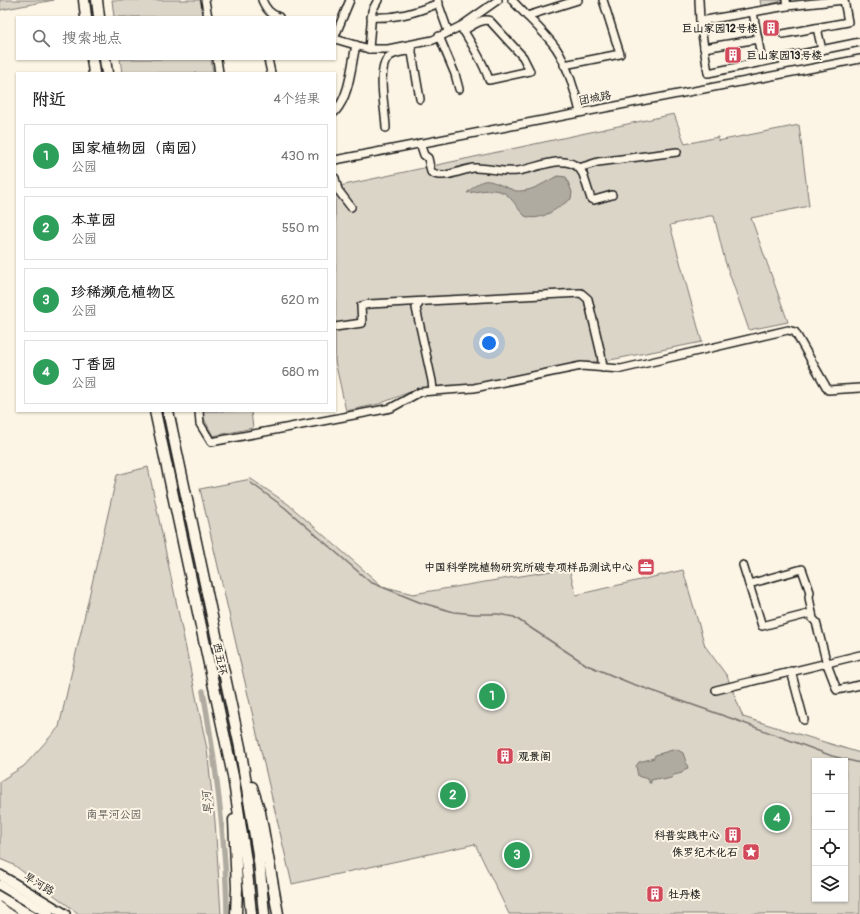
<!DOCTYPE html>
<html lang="zh">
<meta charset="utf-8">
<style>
body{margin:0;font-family:Pangolin,"LXGW WenKai TC",sans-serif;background:#f6f6f6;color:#222}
.controls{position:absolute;right:12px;bottom:12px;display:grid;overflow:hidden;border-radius:0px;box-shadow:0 1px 3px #0004}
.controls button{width:36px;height:36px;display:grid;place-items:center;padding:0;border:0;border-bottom:1px solid #e0e0e0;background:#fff;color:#222;font:20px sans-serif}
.you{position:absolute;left:489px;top:343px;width:14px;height:14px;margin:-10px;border:3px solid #fff;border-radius:50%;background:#1a73e8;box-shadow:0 0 0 6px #1a73e833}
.badge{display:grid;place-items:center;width:26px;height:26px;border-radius:50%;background:#d1495b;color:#fff;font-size:13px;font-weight:700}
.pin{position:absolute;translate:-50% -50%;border:2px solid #fff;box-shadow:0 1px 4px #0006}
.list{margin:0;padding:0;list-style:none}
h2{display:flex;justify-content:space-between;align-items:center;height:52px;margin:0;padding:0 16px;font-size:17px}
h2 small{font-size:13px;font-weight:400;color:#767676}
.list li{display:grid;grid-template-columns:26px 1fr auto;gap:12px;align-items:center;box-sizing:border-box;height:64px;margin:0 8px 8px;padding:0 8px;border:1px solid #e0e0e0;border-radius:0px}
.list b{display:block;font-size:15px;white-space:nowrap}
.list p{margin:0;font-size:13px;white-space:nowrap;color:#767676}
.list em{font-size:13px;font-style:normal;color:#767676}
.icon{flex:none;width:22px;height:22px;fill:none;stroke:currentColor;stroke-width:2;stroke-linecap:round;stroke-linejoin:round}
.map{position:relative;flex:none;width:860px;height:914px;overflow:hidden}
.search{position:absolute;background:#fff;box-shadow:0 1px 3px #0004;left:16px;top:16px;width:320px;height:44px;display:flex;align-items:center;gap:10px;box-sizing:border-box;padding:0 14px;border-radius:0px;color:#767676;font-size:15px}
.panel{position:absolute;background:#fff;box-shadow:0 1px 3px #0004;left:16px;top:72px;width:320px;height:340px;border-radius:0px}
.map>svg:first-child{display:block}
</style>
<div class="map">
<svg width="860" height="914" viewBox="0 0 860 914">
<rect width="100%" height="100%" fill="#fcf5e5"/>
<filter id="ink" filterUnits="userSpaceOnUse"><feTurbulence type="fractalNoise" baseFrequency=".025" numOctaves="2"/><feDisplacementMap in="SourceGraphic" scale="8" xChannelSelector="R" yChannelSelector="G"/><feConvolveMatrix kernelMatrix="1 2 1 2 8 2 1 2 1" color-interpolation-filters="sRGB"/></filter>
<g filter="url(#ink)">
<g fill="#dbd5c8" stroke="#7c7872" fill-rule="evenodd">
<path d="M0 0H54L0 10Z"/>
<path d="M112 0H201L204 17H114Z"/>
<path d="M760 0H782L779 2 761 6Z"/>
<path d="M120 59H211L213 73H122Z"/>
<path d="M674 114 685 144 718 137V141L799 125 809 206 751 218 788 322 749 330 725 261 714 216H709L670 225 702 342 605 361 580 363 470 385 420 388 379 404 346 411 335 361V187Z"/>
<path d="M200 411H251L253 428 213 436Z"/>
<path d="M148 467 207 749 215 821 221 914H79L14 865 0 859V781L24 766 59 727 117 475Z"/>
<path d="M251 479 288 504 382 586 413 594 569 568 576 595 683 570 705 646 727 676 743 717 860 753V914H509L475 844 292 884 200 489ZM815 761H845V899H815Z"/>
</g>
<g fill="#b0aba1" stroke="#75726c">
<path d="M558 176 566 177 572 192 571 199C558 207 541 223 525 216 519 211 516 204 511 199 500 185 483 191 467 193 485 176 486 179 508 188 512 189 516 192 520 191 534 191 546 181 558 176Z"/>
<path d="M676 749 683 753 688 768 685 769 682 773 674 775 671 778 663 780 661 778 651 780V783H649V780C645 777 641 778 638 776L636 766 639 762 654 758 655 755Z"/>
</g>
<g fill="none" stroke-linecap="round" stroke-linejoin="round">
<path stroke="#75726c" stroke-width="1.5" d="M251 483 284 507 370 582 419 602 454 612 475 614H498L514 617 587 665 630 683 733 719 832 756 860 763"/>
<path stroke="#b0aba1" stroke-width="5.5" d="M203 691C216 765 226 839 227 914"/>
<defs>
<g id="minor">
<path d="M205 0 208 17"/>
<path d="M262 0C266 9 270 14 279 17"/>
<path d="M437 0 448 31"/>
<path d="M512 0C526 16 544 31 556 48 567 64 576 94 580 112"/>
<path d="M699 0 700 21"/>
<path d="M753 12 762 62 708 73 700 21 787 6"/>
<path d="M527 16 578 0"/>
<path d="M371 17C395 19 417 12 439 3"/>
<path d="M461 26C471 44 483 60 489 80L530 71 523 57 490 21C482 17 471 27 463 31"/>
<path d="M817 28 822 50"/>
<path d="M783 34 848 22 844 0 787 6 786 0"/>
<path d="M335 36 350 0"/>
<path d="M439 36 455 74 459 89"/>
<path d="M335 39 369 49H388L433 40 461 26 498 0"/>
<path d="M411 47 420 99"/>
<path d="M704 48 758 39"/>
<path d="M369 49 372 11 378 0"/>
<path d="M217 59 219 73"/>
<path d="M268 59 271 73"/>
<path d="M762 62 860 42"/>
<path d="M564 65 620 54 603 0"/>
<path d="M335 112C350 95 351 67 356 45"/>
<path d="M386 128C386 112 375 66 390 56 396 52 405 52 412 50"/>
<path d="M420 143 424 155 428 158 431 172C443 180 460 170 473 168 488 167 502 173 517 171 536 169 562 153 579 168L598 162 677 152"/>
<path d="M335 160 860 59"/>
<path d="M579 168 583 174 591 199 594 200 612 195"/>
<path d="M335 178 338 190 351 207"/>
<path d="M420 302 416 308 432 381 433 390"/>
<path d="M335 327 362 323 361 306 369 304 581 293 588 299 601 354 603 368"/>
<path d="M199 411 200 424 211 442 391 408 420 392 474 388 581 366 621 369 788 330 795 332 828 390 860 388"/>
<path d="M743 565 762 626 812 613"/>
<path d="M749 584 802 569 810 592 809 597 813 619 816 622 827 664 837 690 860 685"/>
<path d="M791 671 804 720"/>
<path d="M716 690 860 655"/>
</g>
<g id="major">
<path d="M0 875 65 914"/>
<path d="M0 885 49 914"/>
</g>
<g id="highway">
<path d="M84 0 86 17"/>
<path d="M97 0 99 17"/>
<path d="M92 59 94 73"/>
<path d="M105 59 107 73"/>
<path d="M155 411 233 776 246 861 251 914"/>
<path d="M168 411 240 747 259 860 264 914"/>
<path d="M252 787 260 812 278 914"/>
<path d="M234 820 237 888 236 914"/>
</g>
</defs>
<use href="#minor" stroke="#1c1c1c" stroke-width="10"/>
<use href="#major" stroke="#1c1c1c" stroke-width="12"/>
<use href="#highway" stroke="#1c1c1c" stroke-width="13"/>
<use href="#minor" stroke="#fcf5e5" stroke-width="7"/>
<use href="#major" stroke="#fcf5e5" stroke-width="9"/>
<use href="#highway" stroke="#fcf5e5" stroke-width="10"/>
<path stroke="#1c1c1c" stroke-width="1" d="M0 902 18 914"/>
</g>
</g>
<defs>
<symbol id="building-square" viewBox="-11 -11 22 22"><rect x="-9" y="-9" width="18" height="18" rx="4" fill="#d1495b" stroke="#fcf5e5"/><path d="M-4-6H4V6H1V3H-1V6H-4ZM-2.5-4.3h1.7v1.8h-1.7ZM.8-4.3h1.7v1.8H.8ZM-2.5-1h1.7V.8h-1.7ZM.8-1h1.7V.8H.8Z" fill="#fff"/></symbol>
<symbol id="office-square" viewBox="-11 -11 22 22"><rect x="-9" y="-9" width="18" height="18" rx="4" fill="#d1495b" stroke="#fcf5e5"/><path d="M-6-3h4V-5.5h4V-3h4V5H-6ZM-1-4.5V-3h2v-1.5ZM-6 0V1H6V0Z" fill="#fff"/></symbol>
<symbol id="sight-square" viewBox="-11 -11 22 22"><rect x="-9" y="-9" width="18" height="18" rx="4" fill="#d1495b" stroke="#fcf5e5"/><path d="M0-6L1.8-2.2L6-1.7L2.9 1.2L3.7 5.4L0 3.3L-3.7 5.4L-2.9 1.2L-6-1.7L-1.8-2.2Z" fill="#fff"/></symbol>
</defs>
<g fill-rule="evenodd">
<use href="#building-square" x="761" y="18" width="20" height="20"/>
<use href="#building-square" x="723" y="45" width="20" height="20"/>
<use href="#office-square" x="636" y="557" width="20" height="20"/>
<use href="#building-square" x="495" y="746" width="20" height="20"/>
<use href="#building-square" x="723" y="825" width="20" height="20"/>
<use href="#sight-square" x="741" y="842" width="20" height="20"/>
<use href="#building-square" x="645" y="884" width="20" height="20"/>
</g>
<g text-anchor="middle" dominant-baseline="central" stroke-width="4" stroke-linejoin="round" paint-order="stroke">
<g font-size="11" font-weight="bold" fill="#1c1c1c" stroke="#fcf5e5" text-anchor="end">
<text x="758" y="28">巨山家园12号楼</text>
<text x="746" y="55" text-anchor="start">巨山家园13号楼</text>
<text x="633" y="567">中国科学院植物研究所碳专项样品测试中心</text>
<text x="518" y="756" text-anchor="start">观景阁</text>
<text x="720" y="835">科普实践中心</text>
<text x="738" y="852">侏罗纪木化石</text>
<text x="668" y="894" text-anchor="start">牡丹楼</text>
</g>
<g font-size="11" fill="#1c1c1c" stroke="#fcf5e5">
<text transform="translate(595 98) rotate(-11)">团城路</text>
<text transform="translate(220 659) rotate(78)">西五环</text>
<text transform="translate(39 884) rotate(31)">旱河路</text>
</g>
<g font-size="11" fill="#555450" stroke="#fcf5e5">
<text x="114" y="814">南旱河公园</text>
</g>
<g font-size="12" font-style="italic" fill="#575551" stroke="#fcf5e5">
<text transform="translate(208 803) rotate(-97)">旱河</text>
</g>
</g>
</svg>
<div class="controls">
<button>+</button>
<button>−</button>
<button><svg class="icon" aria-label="locate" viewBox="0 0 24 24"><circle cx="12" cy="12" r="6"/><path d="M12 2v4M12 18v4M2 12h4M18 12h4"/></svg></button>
<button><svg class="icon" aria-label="layers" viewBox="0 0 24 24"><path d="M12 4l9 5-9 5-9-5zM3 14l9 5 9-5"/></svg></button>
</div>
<div class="you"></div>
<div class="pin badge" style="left:492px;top:696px;background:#2e9e5b">1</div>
<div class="pin badge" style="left:453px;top:795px;background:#2e9e5b">2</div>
<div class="pin badge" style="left:517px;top:855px;background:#2e9e5b">3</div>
<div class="pin badge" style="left:777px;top:818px;background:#2e9e5b">4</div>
<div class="search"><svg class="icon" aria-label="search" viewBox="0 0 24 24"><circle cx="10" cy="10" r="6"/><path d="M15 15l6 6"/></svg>搜索地点</div>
<section class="panel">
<h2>附近<small>4个结果</small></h2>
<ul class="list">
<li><span class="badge" style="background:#2e9e5b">1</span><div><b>国家植物园（南园）</b><p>公园</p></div><em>430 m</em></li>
<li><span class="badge" style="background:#2e9e5b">2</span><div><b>本草园</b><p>公园</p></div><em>550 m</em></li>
<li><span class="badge" style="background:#2e9e5b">3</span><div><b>珍稀濒危植物区</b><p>公园</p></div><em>620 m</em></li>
<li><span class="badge" style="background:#2e9e5b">4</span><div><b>丁香园</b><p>公园</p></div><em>680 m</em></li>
</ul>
</section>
</div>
